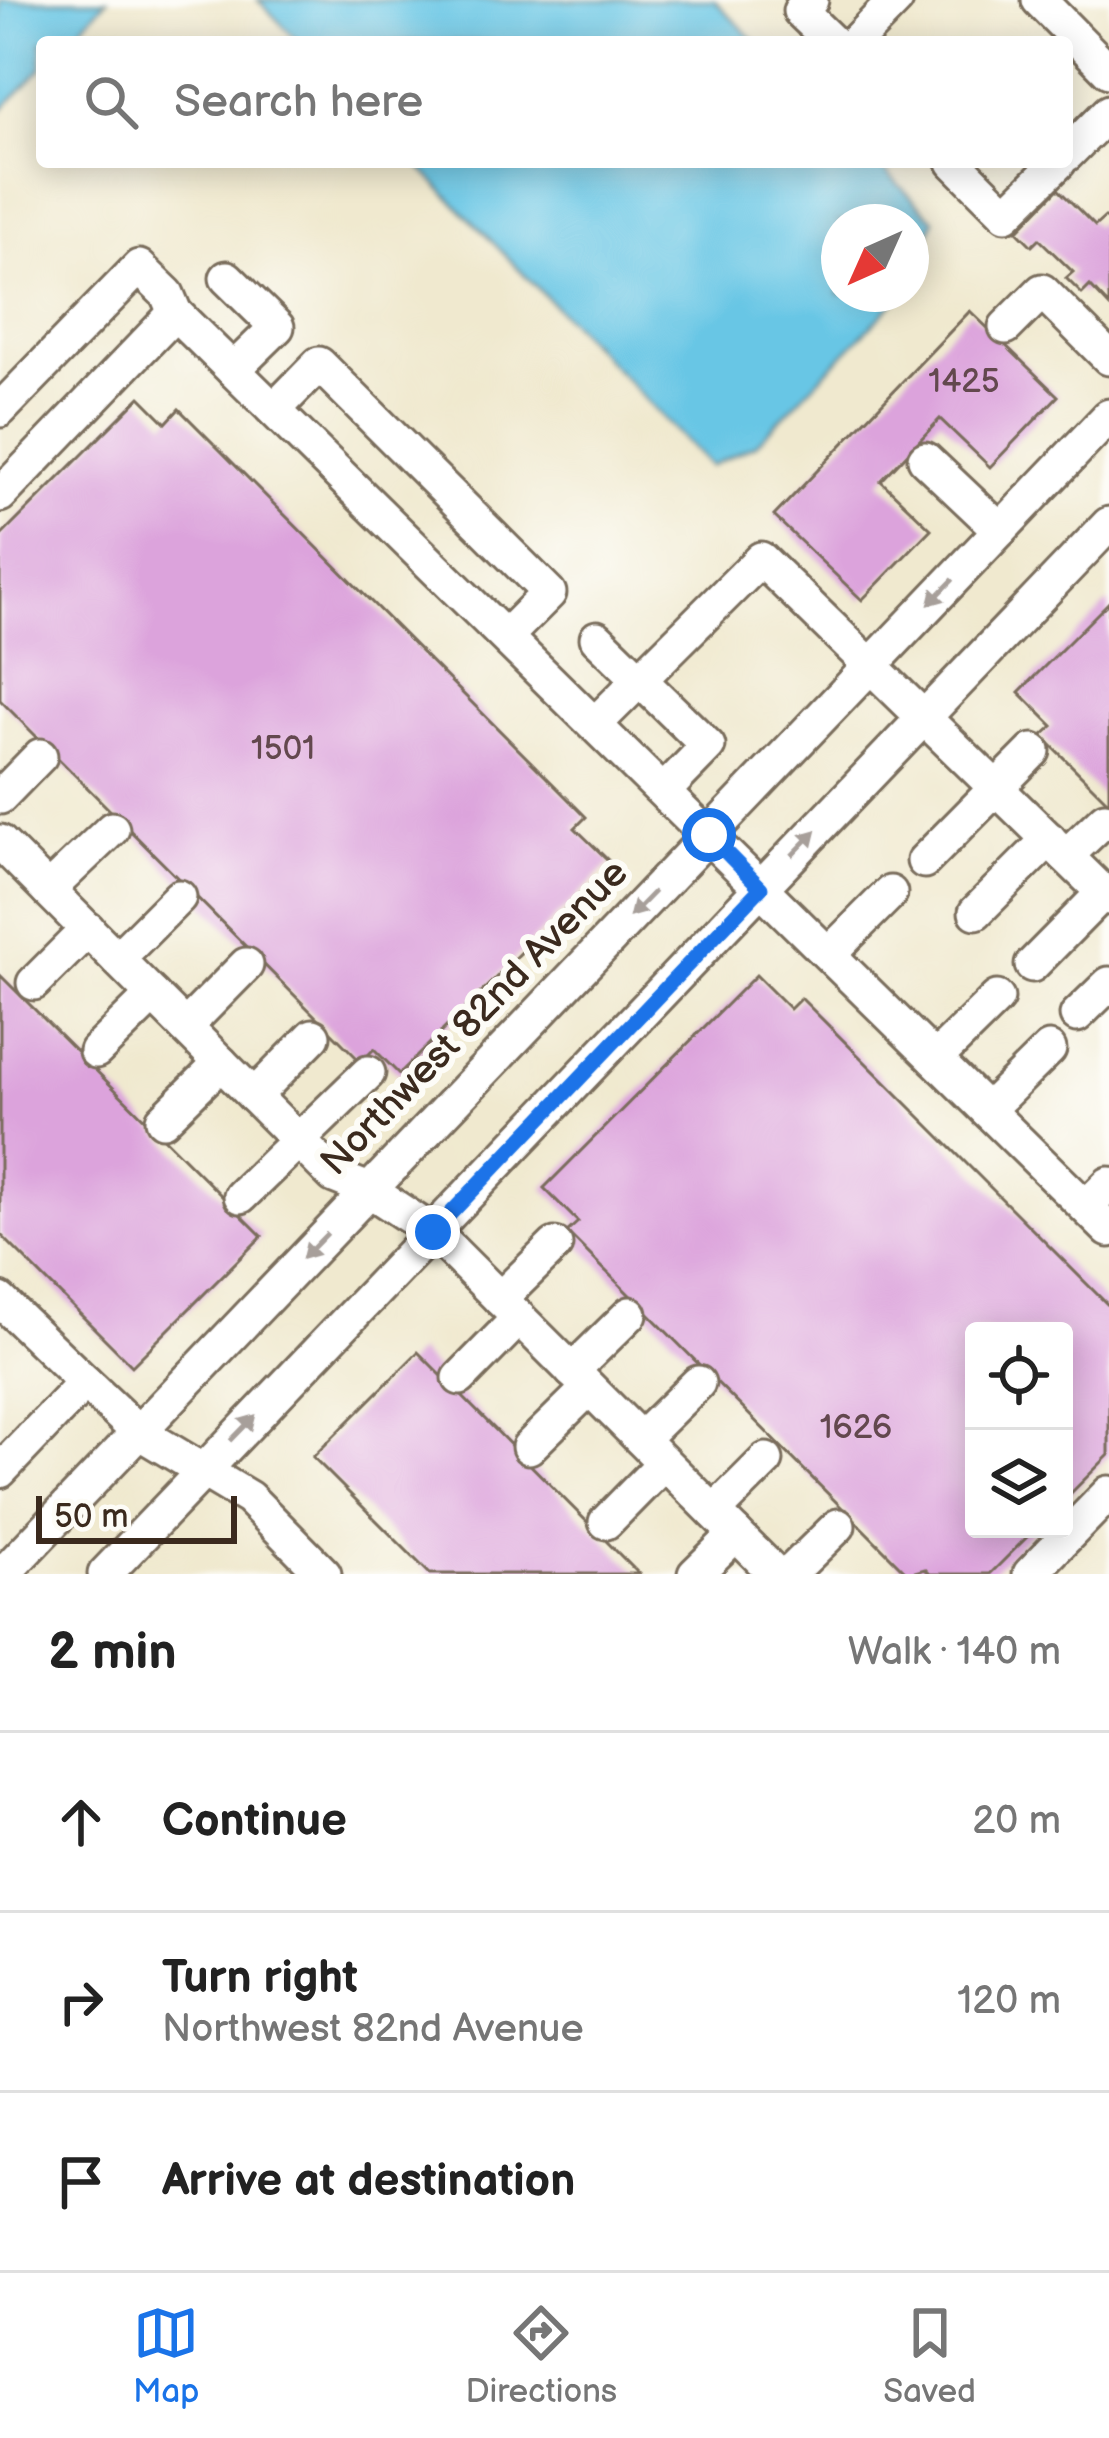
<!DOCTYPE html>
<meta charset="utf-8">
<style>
body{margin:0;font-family:"Balsamiq Sans",sans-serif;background:#f2f2f2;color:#222}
.controls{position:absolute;right:36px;bottom:36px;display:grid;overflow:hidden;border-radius:12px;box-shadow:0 6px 30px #0003}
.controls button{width:108px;height:108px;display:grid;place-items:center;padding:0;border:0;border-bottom:3px solid #e0e0e0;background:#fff;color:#222;font:60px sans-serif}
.compass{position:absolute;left:821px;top:204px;width:108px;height:108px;border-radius:50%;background:#fff;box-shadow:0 6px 30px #0003;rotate:225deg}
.scale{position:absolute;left:36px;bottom:30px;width:201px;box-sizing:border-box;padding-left:12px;border:6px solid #3b2a1e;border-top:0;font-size:33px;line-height:42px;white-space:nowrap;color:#3b2a1e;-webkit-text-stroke:9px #fdfcf7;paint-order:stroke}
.stop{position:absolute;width:36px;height:36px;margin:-27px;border:9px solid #1a73e8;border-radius:50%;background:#fff}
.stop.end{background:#1a73e8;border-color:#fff;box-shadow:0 3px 12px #0008}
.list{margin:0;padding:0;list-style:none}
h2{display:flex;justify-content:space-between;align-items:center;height:156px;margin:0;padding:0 48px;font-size:51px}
h2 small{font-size:39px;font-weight:400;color:#767676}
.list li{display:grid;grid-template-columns:78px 1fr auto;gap:36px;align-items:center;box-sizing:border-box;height:180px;padding:0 48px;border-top:3px solid #e0e0e0}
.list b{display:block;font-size:45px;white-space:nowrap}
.list p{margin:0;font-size:39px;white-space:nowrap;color:#767676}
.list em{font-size:39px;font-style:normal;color:#767676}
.icon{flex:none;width:66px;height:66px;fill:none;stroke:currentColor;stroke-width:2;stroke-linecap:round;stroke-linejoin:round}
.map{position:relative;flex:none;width:1109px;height:1574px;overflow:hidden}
.search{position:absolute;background:#fff;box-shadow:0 6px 30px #0003;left:36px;right:36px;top:36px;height:132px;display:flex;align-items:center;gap:30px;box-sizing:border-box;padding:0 42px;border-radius:12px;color:#767676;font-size:45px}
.sheet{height:696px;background:#fff}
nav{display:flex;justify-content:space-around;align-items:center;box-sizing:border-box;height:168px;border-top:3px solid #e0e0e0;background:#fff;font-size:33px;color:#767676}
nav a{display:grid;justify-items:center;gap:6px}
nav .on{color:#1a73e8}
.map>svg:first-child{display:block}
</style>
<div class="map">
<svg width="1109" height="1574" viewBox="0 0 1109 1574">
<rect width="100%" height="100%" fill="#fdfcf7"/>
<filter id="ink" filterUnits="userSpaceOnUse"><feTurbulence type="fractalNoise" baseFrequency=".00833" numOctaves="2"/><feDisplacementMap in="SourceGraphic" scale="24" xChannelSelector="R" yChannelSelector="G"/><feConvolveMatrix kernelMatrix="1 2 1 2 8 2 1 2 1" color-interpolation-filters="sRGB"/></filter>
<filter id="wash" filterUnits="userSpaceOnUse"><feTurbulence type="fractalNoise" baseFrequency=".004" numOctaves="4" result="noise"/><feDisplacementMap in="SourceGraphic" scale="48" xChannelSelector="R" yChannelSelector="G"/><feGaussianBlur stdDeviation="2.7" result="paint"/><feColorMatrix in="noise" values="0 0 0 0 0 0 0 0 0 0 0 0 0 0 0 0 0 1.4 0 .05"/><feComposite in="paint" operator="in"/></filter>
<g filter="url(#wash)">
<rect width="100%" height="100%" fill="#f0e9cf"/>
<g fill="#67c6e5" stroke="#517882" stroke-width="3">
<path d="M0 0H107L67 42H42V68L0 112Z"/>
<path d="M258 0H714L756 42H299Z"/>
<path d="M415 162H876L934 220 911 285V222H839V294H902L756 444 710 466Z"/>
</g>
<g id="blocks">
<g fill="#dca3dc">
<path d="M1058 189 1095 226 1105 217 1109 221V306L1090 286 1082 294 1066 278 1073 272 1039 239 1032 246 1017 231Z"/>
<path d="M970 311 1058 396 990 467 940 419 881 481 931 529 862 600 774 516Z"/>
<path d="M140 397 166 423 179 409 586 817 575 828 611 863 399 1074 374 1049 361 1062 0 700V537Z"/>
<path d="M1109 602V803L1042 736 1053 726 1019 692Z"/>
<path d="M0 975 262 1236 132 1366 0 1234Z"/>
<path d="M756 975 790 1009 801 998 1109 1306V1455L1064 1500V1331H974V1529H1035L990 1574H930L925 1569 908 1574 567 1232 578 1222 544 1188Z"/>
<path d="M418 1352 639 1574H430L313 1457Z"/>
</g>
</g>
</g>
<g filter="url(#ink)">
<use href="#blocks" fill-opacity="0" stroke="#7a6d5c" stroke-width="3"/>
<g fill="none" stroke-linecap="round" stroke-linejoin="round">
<defs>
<g id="minor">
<path d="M811 0 800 11 832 42"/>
<path d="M1039 0 1109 71"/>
<path d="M855 42 896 0"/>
<path d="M1067 154 1109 112"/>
<path d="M954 162 1006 214 1059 162"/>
<path d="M227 278 277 327 233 370"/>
<path d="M1006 327 1042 291 1109 358"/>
<path d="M0 410 139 267 167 294 175 313"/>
<path d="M274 410 319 364 549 593 506 636"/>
<path d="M925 459 1000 530"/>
<path d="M0 495 175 313 1109 1230"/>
<path d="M597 638 708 746 664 791"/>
<path d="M595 724 761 559 1109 898"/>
<path d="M0 797 40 756"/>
<path d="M0 842 334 1176 369 1190 433 1232 776 1574"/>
<path d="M1066 856 1105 819"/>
<path d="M924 861 1033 751"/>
<path d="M48 890 112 829"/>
<path d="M976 912 1049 839"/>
<path d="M829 954 890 893"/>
<path d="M117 959 179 897"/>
<path d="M1032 965 1104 892"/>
<path d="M34 983 88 929"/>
<path d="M1077 1015 1109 984"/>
<path d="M185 1027 246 965"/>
<path d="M96 1051 153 995"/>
<path d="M935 1059 997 998"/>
<path d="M254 1096 313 1036"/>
<path d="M987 1110 1049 1049"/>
<path d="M163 1120 221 1063"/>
<path d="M241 1196 368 1073"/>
<path d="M1086 1207 1109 1184"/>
<path d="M500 1299 555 1245"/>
<path d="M0 1300 85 1382"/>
<path d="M572 1371 630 1314"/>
<path d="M460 1378 519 1318"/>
<path d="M641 1439 698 1383"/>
<path d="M529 1447 589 1388"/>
<path d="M0 1471 85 1382 137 1431 249 1498 324 1574"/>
<path d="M714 1512 766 1460"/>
<path d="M606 1522 664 1463"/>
<path d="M3 1574 1109 416"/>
<path d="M105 1574 1109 524"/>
<path d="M695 1574 736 1534"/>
<path d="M789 1574 838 1526"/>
<path d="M1030 1574 1109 1493"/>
</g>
</defs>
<use href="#minor" stroke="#7a6d5c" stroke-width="39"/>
<use href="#minor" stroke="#fff" stroke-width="33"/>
</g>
<defs><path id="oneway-solid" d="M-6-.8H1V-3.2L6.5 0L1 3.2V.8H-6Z" transform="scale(3)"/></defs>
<g fill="#a79f9a">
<use href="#oneway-solid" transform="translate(941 592) rotate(134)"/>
<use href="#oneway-solid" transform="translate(804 843) rotate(-46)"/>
<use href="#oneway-solid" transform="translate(642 904) rotate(134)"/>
<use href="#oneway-solid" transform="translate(315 1246) rotate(134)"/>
<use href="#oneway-solid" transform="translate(243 1428) rotate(-46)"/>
</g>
</g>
<g fill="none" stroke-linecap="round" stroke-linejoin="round" filter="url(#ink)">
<path stroke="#1a73e8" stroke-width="15" d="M433 1232 761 888 709 835"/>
</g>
<g text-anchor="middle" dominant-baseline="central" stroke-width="12" stroke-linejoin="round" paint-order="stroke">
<g font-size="33" fill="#63484e">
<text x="964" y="382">1425</text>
<text x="283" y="749">1501</text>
<text x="856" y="1428">1626</text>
</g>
<g font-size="39" fill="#3b2a1e" stroke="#fdfcf7">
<text transform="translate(475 1018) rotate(-46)">Northwest 82nd Avenue</text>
</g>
</g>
</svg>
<div class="controls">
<button><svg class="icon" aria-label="locate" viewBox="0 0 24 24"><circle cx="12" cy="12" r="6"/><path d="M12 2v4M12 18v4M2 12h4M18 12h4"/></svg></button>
<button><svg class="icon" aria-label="layers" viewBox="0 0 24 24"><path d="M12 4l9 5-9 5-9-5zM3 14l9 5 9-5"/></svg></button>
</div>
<svg class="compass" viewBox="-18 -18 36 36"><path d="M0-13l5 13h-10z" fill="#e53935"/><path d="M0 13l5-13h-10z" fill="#767676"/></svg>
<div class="scale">50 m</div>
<div class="stop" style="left:709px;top:835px"></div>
<div class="stop end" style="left:433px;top:1232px"></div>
<div class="search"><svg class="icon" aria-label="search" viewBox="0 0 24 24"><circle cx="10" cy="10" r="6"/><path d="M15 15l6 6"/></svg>Search here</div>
</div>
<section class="sheet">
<h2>2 min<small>Walk · 140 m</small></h2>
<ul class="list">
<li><svg class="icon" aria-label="ahead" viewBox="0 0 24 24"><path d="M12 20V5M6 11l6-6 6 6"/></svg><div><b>Continue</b></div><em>20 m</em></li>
<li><svg class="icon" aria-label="right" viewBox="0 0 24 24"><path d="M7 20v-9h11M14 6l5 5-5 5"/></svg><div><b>Turn right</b><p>Northwest 82nd Avenue</p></div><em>120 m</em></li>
<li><svg class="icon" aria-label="arrive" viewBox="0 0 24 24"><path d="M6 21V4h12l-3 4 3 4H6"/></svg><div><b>Arrive at destination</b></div></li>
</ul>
</section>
<nav>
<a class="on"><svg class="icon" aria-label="map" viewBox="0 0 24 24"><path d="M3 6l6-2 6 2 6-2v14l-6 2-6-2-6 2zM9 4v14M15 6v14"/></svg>Map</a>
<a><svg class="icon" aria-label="directions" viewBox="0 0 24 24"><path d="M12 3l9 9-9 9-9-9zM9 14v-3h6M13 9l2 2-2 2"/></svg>Directions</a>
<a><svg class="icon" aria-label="saved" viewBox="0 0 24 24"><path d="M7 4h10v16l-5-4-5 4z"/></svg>Saved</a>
</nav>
